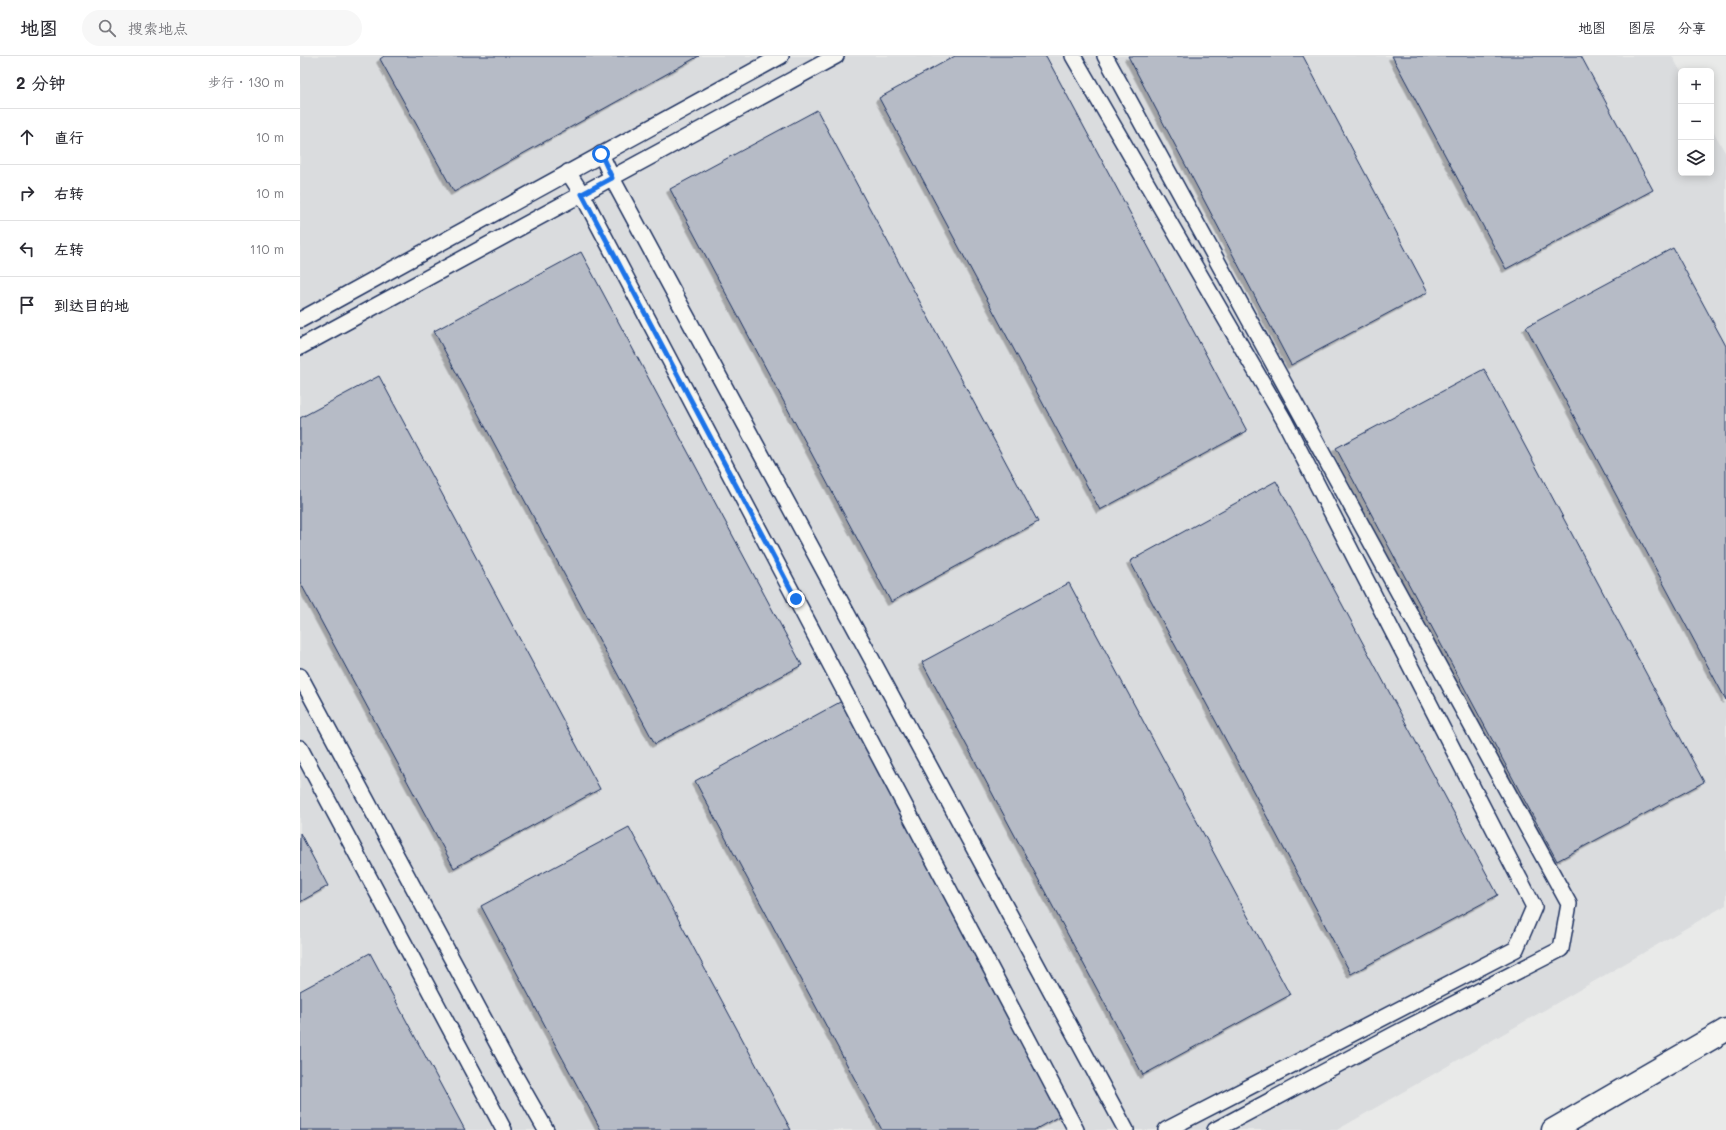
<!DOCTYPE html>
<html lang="zh">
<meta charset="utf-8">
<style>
body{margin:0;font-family:Mali,"LXGW WenKai TC",sans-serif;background:#f7f7f7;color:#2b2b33}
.controls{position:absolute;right:12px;top:12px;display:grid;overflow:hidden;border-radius:6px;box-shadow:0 2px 10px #0003}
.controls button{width:36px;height:36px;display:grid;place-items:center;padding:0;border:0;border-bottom:1px solid #e1e1e2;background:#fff;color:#2b2b33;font:20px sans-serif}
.stop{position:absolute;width:12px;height:12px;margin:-9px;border:3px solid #1a73e8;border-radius:50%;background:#fff}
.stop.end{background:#1a73e8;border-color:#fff;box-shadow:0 1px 4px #0008}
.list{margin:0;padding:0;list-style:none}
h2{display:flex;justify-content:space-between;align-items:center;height:52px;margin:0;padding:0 16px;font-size:17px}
h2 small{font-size:13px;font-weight:400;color:#7c7c81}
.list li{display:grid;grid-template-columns:26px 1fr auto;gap:12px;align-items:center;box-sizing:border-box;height:56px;padding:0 16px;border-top:1px solid #e1e1e2}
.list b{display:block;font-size:15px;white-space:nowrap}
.list em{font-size:13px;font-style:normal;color:#7c7c81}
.icon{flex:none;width:22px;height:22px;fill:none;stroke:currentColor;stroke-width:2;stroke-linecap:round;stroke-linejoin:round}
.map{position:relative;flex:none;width:1426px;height:1074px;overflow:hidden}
header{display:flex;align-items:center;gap:24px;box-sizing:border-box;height:56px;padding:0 20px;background:#fff;border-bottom:1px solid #e1e1e2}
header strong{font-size:19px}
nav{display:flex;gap:22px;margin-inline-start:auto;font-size:14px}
.search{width:280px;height:36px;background:#f7f7f7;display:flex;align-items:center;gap:10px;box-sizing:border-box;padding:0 14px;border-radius:22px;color:#7c7c81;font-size:15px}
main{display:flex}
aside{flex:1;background:#fff}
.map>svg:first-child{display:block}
</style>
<header>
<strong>地图</strong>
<div class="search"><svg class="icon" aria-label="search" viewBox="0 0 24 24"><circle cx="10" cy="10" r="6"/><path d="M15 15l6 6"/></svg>搜索地点</div>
<nav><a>地图</a><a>图层</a><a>分享</a></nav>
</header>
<main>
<aside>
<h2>2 分钟<small>步行 · 130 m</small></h2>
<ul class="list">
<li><svg class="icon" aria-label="ahead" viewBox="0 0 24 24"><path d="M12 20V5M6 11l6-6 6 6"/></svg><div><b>直行</b></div><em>10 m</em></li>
<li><svg class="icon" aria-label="right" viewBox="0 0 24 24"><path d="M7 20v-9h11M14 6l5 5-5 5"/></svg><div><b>右转</b></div><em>10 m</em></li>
<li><svg class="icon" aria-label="left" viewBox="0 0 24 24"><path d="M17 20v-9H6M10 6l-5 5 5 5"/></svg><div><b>左转</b></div><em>110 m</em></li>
<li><svg class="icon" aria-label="arrive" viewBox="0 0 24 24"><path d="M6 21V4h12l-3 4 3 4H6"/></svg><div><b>到达目的地</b></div></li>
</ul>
</aside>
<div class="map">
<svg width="1426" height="1074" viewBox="0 0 1426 1074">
<defs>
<filter id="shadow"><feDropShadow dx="-3.5" dy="3.5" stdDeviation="0" flood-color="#0004"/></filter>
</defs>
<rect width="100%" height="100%" fill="#e9eae9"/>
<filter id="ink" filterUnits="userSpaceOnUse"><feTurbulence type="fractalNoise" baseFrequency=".025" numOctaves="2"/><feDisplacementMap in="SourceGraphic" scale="8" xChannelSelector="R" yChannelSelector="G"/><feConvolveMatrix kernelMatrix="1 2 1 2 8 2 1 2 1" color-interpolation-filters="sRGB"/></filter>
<g filter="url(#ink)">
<path fill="#dadcde" d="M0 0H1372L1381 16V117H1411V71L1426 98V849L1037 1074H0Z"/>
<g fill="#b6bbc6" stroke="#1b2f5e" filter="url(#shadow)">
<path d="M84 0H399L154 136 80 3Z"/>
<path d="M655 0H746L947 375 800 454 579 42Z"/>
<path d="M828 0H1003L1128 236 991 309Z"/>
<path d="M1092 0H1281L1353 134 1206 213Z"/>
<path d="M517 54 738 466 591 546 370 133Z"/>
<path d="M1373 192 1426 290V644L1226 271Z"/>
<path d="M281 196 502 609 355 688 134 275Z"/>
<path d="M1184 313 1404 726 1257 805 1036 392Z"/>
<path d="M79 320 300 733 154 812 0 526V362Z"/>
<path d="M976 425 1198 839 1051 918 830 505Z"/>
<path d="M769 527 990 939 843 1019 622 606Z"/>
<path d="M542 645 763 1058 734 1074H582L395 725Z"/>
<path d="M329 771 491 1074H301L181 850Z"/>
<path d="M0 777 28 830 0 846Z"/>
<path d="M70 897 165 1074H0V935Z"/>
</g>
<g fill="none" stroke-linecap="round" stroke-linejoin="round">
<defs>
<g id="service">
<path d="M773 0 984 364 1234 851 1216 893 866 1074"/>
<path d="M805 0 1269 848 1261 893 1095 978 915 1074"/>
<path d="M301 98 312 122 826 1074"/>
<path d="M268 116 282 138 776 1074"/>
<path d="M0 264 481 0"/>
<path d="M0 291 536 0"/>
<path d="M0 620 205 1002 246 1074"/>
<path d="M0 692 204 1074"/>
</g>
<path id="tertiary" d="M1253 1074 1426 974"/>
</defs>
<use href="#service" stroke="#1b2f5e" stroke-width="18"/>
<use href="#tertiary" stroke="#1b2f5e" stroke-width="25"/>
<use href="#service" stroke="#f6f6f2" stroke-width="15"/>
<use href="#tertiary" stroke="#f6f6f2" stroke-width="22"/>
</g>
</g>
<g fill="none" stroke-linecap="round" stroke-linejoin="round" filter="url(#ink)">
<path stroke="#1a73e8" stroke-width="5" d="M301 98 312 122 282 138 496 543"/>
</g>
</svg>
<div class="controls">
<button>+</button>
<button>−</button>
<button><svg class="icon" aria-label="layers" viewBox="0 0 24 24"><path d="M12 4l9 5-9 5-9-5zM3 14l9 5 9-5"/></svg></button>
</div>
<div class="stop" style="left:301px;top:98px"></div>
<div class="stop end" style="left:496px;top:543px"></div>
</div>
</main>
